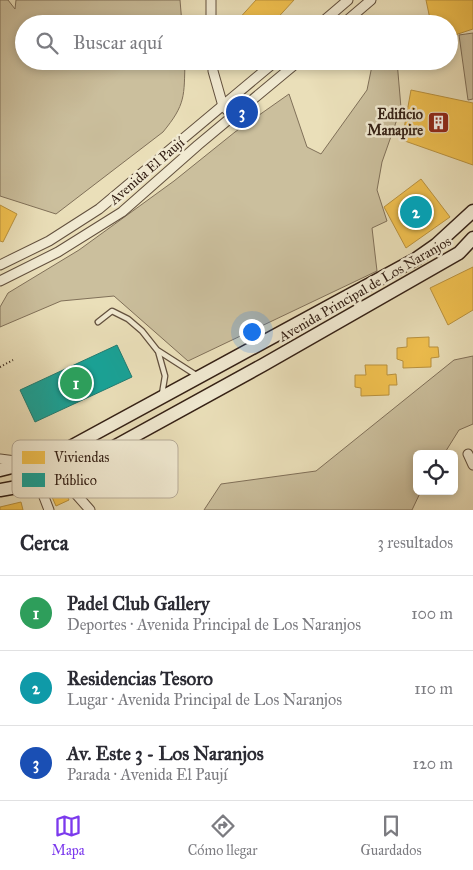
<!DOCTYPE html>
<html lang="es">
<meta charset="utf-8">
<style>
body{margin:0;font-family:"IM FELL Great Primer",serif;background:#f7f7f7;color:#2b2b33}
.controls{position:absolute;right:15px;bottom:15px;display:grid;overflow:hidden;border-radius:8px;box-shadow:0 2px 8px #0003}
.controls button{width:45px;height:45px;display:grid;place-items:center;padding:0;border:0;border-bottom:1px solid #e1e1e2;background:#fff;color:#2b2b33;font:25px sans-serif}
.you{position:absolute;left:251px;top:331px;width:18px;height:18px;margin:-12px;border:4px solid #fff;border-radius:50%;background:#1a73e8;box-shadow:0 0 0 8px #1a73e833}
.badge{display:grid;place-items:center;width:32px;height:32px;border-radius:50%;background:#7c3aed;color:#fff;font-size:16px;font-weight:700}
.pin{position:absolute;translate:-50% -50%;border:2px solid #fff;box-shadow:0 1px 5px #0006}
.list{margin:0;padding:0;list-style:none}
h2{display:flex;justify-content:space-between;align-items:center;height:65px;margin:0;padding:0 20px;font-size:21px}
h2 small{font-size:16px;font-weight:400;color:#7c7c81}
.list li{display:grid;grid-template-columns:32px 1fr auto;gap:15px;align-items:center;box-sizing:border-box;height:75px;padding:0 20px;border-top:1px solid #e1e1e2}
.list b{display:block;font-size:19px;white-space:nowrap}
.list p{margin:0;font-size:16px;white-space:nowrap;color:#7c7c81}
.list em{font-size:16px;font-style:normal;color:#7c7c81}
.icon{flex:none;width:28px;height:28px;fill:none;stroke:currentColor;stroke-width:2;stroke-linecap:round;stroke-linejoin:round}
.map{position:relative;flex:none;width:473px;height:510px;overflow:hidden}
.search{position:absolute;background:#fff;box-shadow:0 2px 8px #0003;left:15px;right:15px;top:15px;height:55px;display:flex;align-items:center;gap:12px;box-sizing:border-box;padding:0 18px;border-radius:28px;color:#7c7c81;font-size:19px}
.sheet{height:290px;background:#fff}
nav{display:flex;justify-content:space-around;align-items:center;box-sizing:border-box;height:70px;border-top:1px solid #e1e1e2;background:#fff;font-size:14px;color:#7c7c81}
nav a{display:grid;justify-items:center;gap:2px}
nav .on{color:#7c3aed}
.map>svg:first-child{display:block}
</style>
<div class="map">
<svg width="473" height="510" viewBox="0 0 473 510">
<rect width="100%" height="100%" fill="#eadfb9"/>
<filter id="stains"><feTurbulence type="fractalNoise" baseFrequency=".004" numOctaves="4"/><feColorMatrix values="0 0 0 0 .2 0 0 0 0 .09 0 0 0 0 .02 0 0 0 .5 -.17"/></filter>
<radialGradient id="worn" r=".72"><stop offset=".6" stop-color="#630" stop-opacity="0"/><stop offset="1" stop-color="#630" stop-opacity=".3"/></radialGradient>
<g fill="#cbbf9d" stroke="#807059">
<path d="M0 0H8L15 9 16 0H180L182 24H24V61H185C184 96 186 104 163 132L56 214 0 196Z"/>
<path d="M473 33V99L468 100 459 35Z"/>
<path d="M373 61H397L401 108 382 162 377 190 387 221 372 228 377 271 188 361 114 296 61 301 0 327V307L8 293 79 250 174 181 235 132 289 94 307 147 321 154 367 90Z"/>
<path d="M473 356V424L459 430 444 454H417V491H421L412 510H204L221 484 316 471 454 360Z"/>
</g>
<g fill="#f2c14e" stroke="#b9913d">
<path d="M256 0H294L272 24H237L236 22Z"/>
<path d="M426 0H473V29L449 37V24H431Z"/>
<path d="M411 90 473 103V165L402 140Z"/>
<path d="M421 179 450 217 406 248 384 207Z"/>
<path d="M0 205 17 214 3 242 0 241Z"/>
<path d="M473 267V310L448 325 430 288Z"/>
<path d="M429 337V347H438L439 357 431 358V367L403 368V361L397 359V348L407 347V338Z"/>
<path d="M365 365H387V375L396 374 397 385H389V395L361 396V388L355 387V375H366Z"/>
<path d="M65 491 69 500 56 506 52 497Z"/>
<path d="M21 502 23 510H0V507Z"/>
</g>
<path fill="#17a398" stroke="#207c71" d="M117 345 132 377 35 422 20 390Z"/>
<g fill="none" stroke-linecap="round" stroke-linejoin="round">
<defs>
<g id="lane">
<path d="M98 322 112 311 128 319 142 331 157 350 196 375"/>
<path d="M158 351 165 376 162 394"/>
</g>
<g id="street">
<path d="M211 0V24"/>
<path d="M320 24 348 0"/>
<path d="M343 24 371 0"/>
<path d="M213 61V71L223 106 233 116"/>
<path d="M0 265 49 241 99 209 276 61"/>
<path d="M0 281 58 252 122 212 198 145 299 61"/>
<path d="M468 454 473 465"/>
<path d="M52 457 75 493 90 510"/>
<path d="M0 459 31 463 49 510"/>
</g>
<g id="secondary">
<path d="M0 470 52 457 416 259 436 245 473 211"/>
<path d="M0 490 39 483 63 475 263 365 459 253 473 238"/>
</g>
</defs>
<use href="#lane" stroke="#62503e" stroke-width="7"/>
<use href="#street" stroke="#62503e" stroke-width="11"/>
<use href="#secondary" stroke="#342015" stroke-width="15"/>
<path stroke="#342015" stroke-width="2" stroke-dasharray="1 2.5" stroke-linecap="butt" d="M0 367 13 360"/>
<use href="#lane" stroke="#f1ead2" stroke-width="4.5"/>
<use href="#street" stroke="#f1ead2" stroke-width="9"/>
<use href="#secondary" stroke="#f1ead2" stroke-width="12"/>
</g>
<defs>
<symbol id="building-square" viewBox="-11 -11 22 22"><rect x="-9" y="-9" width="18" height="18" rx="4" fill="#8f2418" stroke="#f1ead2"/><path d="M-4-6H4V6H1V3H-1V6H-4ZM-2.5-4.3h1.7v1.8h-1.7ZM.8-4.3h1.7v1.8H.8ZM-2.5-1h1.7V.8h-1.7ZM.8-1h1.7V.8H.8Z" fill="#fff"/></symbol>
</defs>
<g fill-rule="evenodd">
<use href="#building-square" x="426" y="110" width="25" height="25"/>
</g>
<g text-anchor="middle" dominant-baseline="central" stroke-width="5" stroke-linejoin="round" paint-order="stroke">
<g font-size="14" font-weight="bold" fill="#342015" stroke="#f1ead2" text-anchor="end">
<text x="423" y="114">Edificio<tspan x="423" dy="16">Manapire</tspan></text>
</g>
<g font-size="14" fill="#342015" stroke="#f1ead2">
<text transform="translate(147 171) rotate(-41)">Avenida El Paují</text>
<text transform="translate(365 289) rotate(-30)">Avenida Principal de Los Naranjos</text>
</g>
</g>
<rect x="12" y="440" width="166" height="58" rx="8" fill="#f1ead2" stroke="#b8ad99" stroke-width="1"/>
<rect x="22" y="451" width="23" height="13" fill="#f2c14e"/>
<rect x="22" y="473" width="23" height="14" fill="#17a398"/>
<g font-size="14" fill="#342015">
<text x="54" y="462">Viviendas</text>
<text x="54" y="485">Público</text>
</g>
<rect width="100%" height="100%" filter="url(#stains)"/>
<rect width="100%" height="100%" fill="url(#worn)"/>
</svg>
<div class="controls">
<button><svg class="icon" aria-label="locate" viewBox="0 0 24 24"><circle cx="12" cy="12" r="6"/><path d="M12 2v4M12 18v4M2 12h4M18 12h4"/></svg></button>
</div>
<div class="you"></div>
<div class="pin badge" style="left:76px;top:383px;background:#2e9e5b">1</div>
<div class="pin badge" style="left:416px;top:212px;background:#0f9aa8">2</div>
<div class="pin badge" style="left:242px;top:112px;background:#1a4fb4">3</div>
<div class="search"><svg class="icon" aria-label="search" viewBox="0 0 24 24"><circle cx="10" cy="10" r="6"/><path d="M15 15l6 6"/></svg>Buscar aquí</div>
</div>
<section class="sheet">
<h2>Cerca<small>3 resultados</small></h2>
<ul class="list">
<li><span class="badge" style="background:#2e9e5b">1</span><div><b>Padel Club Gallery</b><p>Deportes · Avenida Principal de Los Naranjos</p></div><em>100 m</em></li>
<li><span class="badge" style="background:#0f9aa8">2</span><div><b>Residencias Tesoro</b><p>Lugar · Avenida Principal de Los Naranjos</p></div><em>110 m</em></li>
<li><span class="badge" style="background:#1a4fb4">3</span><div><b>Av. Este 3 - Los Naranjos</b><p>Parada · Avenida El Paují</p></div><em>120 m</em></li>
</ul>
</section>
<nav>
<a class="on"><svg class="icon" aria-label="map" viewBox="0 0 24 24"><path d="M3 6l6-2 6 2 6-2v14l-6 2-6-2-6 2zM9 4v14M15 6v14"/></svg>Mapa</a>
<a><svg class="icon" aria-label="directions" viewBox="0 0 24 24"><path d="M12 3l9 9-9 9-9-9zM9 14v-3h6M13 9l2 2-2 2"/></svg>Cómo llegar</a>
<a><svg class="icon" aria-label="saved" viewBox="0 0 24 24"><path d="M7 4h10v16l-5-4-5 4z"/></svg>Guardados</a>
</nav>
